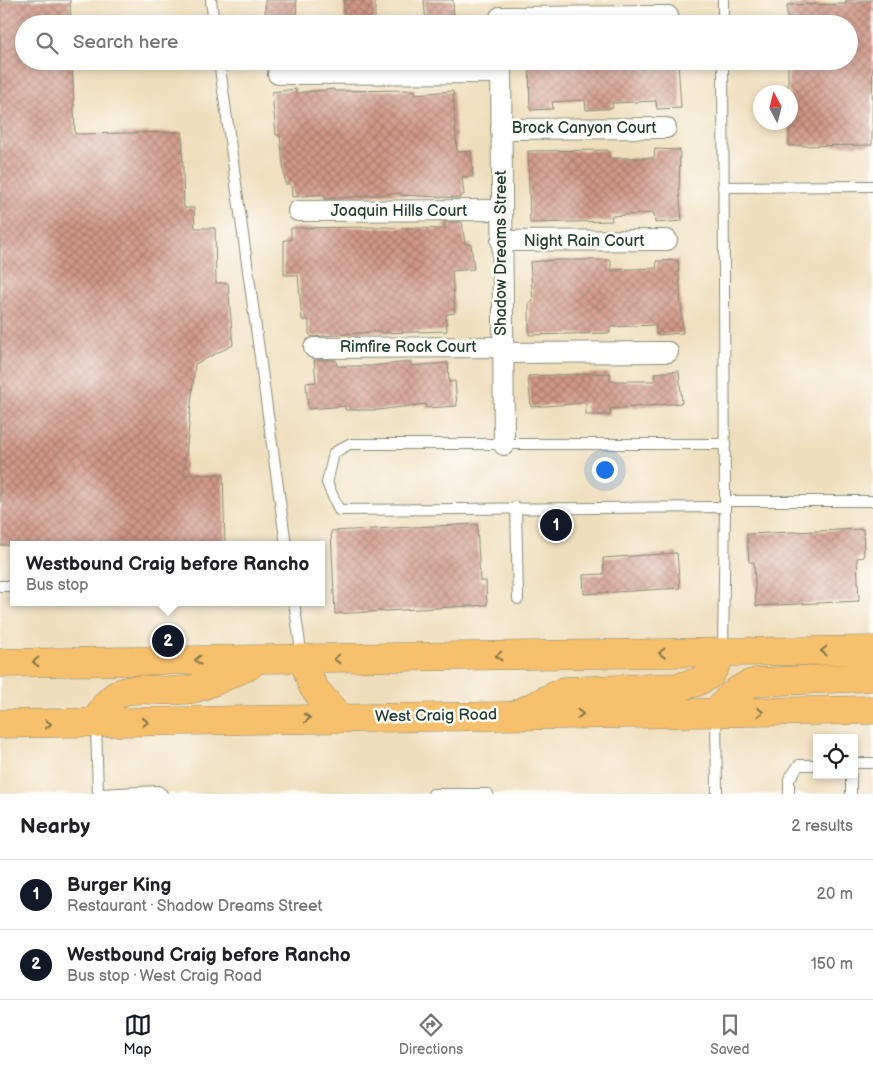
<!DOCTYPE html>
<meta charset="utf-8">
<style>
body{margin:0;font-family:"Balsamiq Sans",sans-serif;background:#f2f2f2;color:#202124}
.controls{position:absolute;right:15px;bottom:15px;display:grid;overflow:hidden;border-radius:0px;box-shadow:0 2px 8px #0003}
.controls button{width:45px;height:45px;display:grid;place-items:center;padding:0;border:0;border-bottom:1px solid #e0e0e0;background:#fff;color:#202124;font:25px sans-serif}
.compass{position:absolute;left:753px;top:85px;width:45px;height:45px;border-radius:50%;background:#fff;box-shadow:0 2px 8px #0003;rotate:353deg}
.you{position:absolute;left:604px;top:469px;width:18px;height:18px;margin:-12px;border:4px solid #fff;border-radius:50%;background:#1a73e8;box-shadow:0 0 0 8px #1a73e833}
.badge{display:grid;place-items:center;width:32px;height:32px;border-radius:50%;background:#111827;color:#fff;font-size:16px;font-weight:700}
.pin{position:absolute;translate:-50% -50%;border:2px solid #fff;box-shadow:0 1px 5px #0006}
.popup{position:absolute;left:10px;top:541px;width:315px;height:65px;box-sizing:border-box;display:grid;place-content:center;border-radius:0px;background:#fff;filter:drop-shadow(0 1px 4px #0005);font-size:16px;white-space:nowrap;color:#757577}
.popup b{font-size:19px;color:#202124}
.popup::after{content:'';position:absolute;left:50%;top:100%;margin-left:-10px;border:10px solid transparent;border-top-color:#fff}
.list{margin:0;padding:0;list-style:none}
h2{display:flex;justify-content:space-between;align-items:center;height:65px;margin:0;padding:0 20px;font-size:21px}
h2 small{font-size:16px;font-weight:400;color:#757577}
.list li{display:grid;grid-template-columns:32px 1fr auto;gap:15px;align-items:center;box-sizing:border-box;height:70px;padding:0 20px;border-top:1px solid #e0e0e0}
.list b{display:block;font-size:19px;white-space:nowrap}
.list p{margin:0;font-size:16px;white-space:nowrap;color:#757577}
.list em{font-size:16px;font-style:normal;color:#757577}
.icon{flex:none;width:28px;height:28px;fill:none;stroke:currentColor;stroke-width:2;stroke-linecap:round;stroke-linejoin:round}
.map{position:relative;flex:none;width:873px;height:794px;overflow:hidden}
.search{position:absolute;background:#fff;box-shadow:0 2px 8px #0003;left:15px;right:15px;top:15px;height:55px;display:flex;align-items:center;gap:12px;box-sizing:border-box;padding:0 18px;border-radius:28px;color:#757577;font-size:19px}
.sheet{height:205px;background:#fff}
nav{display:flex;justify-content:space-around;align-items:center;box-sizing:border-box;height:70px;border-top:1px solid #e0e0e0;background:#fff;font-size:14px;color:#757577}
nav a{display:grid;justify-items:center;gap:2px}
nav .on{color:#111827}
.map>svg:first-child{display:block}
</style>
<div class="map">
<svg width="873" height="794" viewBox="0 0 873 794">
<defs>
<pattern id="building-cross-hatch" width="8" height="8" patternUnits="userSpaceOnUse" patternTransform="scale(1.25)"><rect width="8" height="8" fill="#d09686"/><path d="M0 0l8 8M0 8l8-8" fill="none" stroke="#a87c6e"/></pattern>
</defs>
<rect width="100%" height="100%" fill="#fdfcf7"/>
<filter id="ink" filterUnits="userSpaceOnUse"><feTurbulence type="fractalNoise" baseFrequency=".02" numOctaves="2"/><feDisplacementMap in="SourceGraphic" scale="10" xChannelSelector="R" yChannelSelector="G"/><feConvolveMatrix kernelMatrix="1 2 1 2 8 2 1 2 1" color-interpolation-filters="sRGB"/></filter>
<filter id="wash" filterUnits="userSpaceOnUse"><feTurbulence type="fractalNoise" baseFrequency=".0096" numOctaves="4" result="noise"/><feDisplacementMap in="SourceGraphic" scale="20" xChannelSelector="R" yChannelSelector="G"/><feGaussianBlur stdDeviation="1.12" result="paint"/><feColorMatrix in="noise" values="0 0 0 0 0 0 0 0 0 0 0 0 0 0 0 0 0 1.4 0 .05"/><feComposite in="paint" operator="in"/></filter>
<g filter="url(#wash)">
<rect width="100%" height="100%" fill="#efdebc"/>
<g id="blocks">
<g fill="url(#building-cross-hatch)">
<path d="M0 0H70L71 24H24V61H72L75 134 182 132 184 208H194L195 228H215L216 283H228L233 345 195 364 184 475 223 474 225 545H0Z"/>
<path d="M265 0H296L297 24H266Z"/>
<rect x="344" y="0" width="31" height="24"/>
<path d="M424 0H453L454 24H426Z"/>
<path d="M846 0H873L872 145 789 146 790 92H788V61H849V24H787V5L846 4Z"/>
<path d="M529 61H678L681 108 657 109 656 101 612 103 613 108 586 110 585 100 552 102 553 109 530 110Z"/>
<path d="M296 89V93L334 89V91L415 90V94L453 91 457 152 471 151 473 176 462 177 464 195 460 196V198L400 195V193L326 199 324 194 292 197 291 184H285L280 135H276L272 92Z"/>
<path d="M655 149 680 150 679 191 682 221 655 223 654 213 611 216 612 221 530 223 528 151 608 150V158H654Z"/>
<path d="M444 222H462L465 244H471L474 269 452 271 455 313 446 314 447 331 381 333V331L312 337 309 334V320H302L298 275H284V240H291V228L385 227 445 229Z"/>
<path d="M554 260H611V270L657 268 656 261 678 260 683 333 656 335 655 325 610 327V333L529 335V302H533L530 262Z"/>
<path d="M314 360H336L337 366H370L411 362V366L448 363 449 382 455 381 457 406 426 408V404L378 410H345V406L308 409 306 383 316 382Z"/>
<path d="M679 371 682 403 610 409V415H586V403L531 407 528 376 610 373V381H655L654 373Z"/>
<path d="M477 524 480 581H486L487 605 335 614 331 531Z"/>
<path d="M863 529 864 557 857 558 859 601 756 606 754 562H749L747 534Z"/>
<path d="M677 553 680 588 584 594 583 575 604 574 603 558Z"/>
</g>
</g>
</g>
<g filter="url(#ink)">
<use href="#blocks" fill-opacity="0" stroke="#878e78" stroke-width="1"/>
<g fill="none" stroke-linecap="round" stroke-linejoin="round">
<defs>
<g id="service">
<path d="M211 0 214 24"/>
<path d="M723 0V24"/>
<path d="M219 61 286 545"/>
<path d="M723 187 873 186"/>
<path d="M725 444H349L334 453 327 483 339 510 725 507"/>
<path d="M725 501H873"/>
<path d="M516 507 518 599"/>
<path d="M0 586H14"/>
<path d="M294 602 302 658"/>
<path d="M723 651 725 507 723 61"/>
<path d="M716 714 717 794"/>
<path d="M96 724 98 794"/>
<path d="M854 763H873"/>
<path d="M851 775V794"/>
<path d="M101 794 158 791 162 794"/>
<path d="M433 794H488"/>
<path d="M789 794V779L799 765H817"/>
</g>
<g id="minor">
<path d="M500 17 668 16"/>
<path d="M501 61 504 445"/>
<path d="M278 74 501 73"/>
<path d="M501 129 666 128"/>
<path d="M298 211 501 210"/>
<path d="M501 241 667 240"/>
<path d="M314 348 502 347"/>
<path d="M502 353 668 352"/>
</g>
<g id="primary">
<path d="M303 659 313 687 339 717"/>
<path d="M0 663 873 650"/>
<path d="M521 712 564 691 678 687 697 682 710 675 723 652"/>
<path d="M716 713C728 698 737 687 756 682L873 677"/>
<path d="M96 723C116 671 150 697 192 689 211 685 231 673 249 666"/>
<path d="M0 724 873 710"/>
</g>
</defs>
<use href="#service" stroke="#878e78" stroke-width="12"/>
<use href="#minor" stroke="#878e78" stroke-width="22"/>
<use href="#primary" stroke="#878e78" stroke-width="29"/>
<use href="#service" stroke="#fff" stroke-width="10"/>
<use href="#minor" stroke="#fff" stroke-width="20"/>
<use href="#primary" stroke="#f7c06c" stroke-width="28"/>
</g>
<defs><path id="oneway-chevron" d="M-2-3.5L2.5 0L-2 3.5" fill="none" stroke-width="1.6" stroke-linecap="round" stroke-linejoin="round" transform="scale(1.25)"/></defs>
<g stroke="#80784d">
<use href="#oneway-chevron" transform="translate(824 651) rotate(179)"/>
<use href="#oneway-chevron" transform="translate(662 653) rotate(179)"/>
<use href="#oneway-chevron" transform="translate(499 656) rotate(179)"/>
<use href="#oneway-chevron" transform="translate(337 659) rotate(179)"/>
<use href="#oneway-chevron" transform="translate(198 660) rotate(179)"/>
<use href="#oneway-chevron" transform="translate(36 662) rotate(179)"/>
<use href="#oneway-chevron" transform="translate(760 712) rotate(-1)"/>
<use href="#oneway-chevron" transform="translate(580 714)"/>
<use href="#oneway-chevron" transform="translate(307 718) rotate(-1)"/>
<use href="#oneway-chevron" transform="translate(145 722) rotate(-1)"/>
<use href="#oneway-chevron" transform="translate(48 724) rotate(-1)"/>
</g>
</g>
<g text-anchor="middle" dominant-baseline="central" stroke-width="5" stroke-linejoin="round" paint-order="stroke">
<g font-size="16" fill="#1f3d34" stroke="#fdfcf7">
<text x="584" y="128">Brock Canyon Court</text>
<text x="399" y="211">Joaquin Hills Court</text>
<text x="584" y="241">Night Rain Court</text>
<text transform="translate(501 253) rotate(-90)">Shadow Dreams Street</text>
<text x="408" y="347">Rimfire Rock Court</text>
<text transform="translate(436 716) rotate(-1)">West Craig Road</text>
</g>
</g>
</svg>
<div class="controls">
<button><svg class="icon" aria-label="locate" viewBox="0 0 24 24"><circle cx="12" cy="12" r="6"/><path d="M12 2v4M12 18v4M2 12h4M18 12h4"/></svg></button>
</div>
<svg class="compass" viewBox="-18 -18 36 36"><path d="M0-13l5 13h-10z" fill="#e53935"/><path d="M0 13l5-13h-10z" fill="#757577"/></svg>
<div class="you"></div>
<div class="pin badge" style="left:556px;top:525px">1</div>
<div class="pin badge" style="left:168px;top:641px">2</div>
<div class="popup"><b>Westbound Craig before Rancho</b>Bus stop</div>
<div class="search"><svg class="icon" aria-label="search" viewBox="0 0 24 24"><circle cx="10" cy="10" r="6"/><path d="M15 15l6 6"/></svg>Search here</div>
</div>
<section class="sheet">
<h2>Nearby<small>2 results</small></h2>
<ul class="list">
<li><span class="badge">1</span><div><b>Burger King</b><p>Restaurant · Shadow Dreams Street</p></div><em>20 m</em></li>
<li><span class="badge">2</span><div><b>Westbound Craig before Rancho</b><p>Bus stop · West Craig Road</p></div><em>150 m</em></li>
</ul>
</section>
<nav>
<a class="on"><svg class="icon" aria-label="map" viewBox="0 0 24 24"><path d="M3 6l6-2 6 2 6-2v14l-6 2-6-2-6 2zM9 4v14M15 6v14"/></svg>Map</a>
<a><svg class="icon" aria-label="directions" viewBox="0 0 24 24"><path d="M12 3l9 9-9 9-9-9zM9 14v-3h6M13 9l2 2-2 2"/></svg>Directions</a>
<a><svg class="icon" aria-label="saved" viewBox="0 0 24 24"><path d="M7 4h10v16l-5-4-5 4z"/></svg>Saved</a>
</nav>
